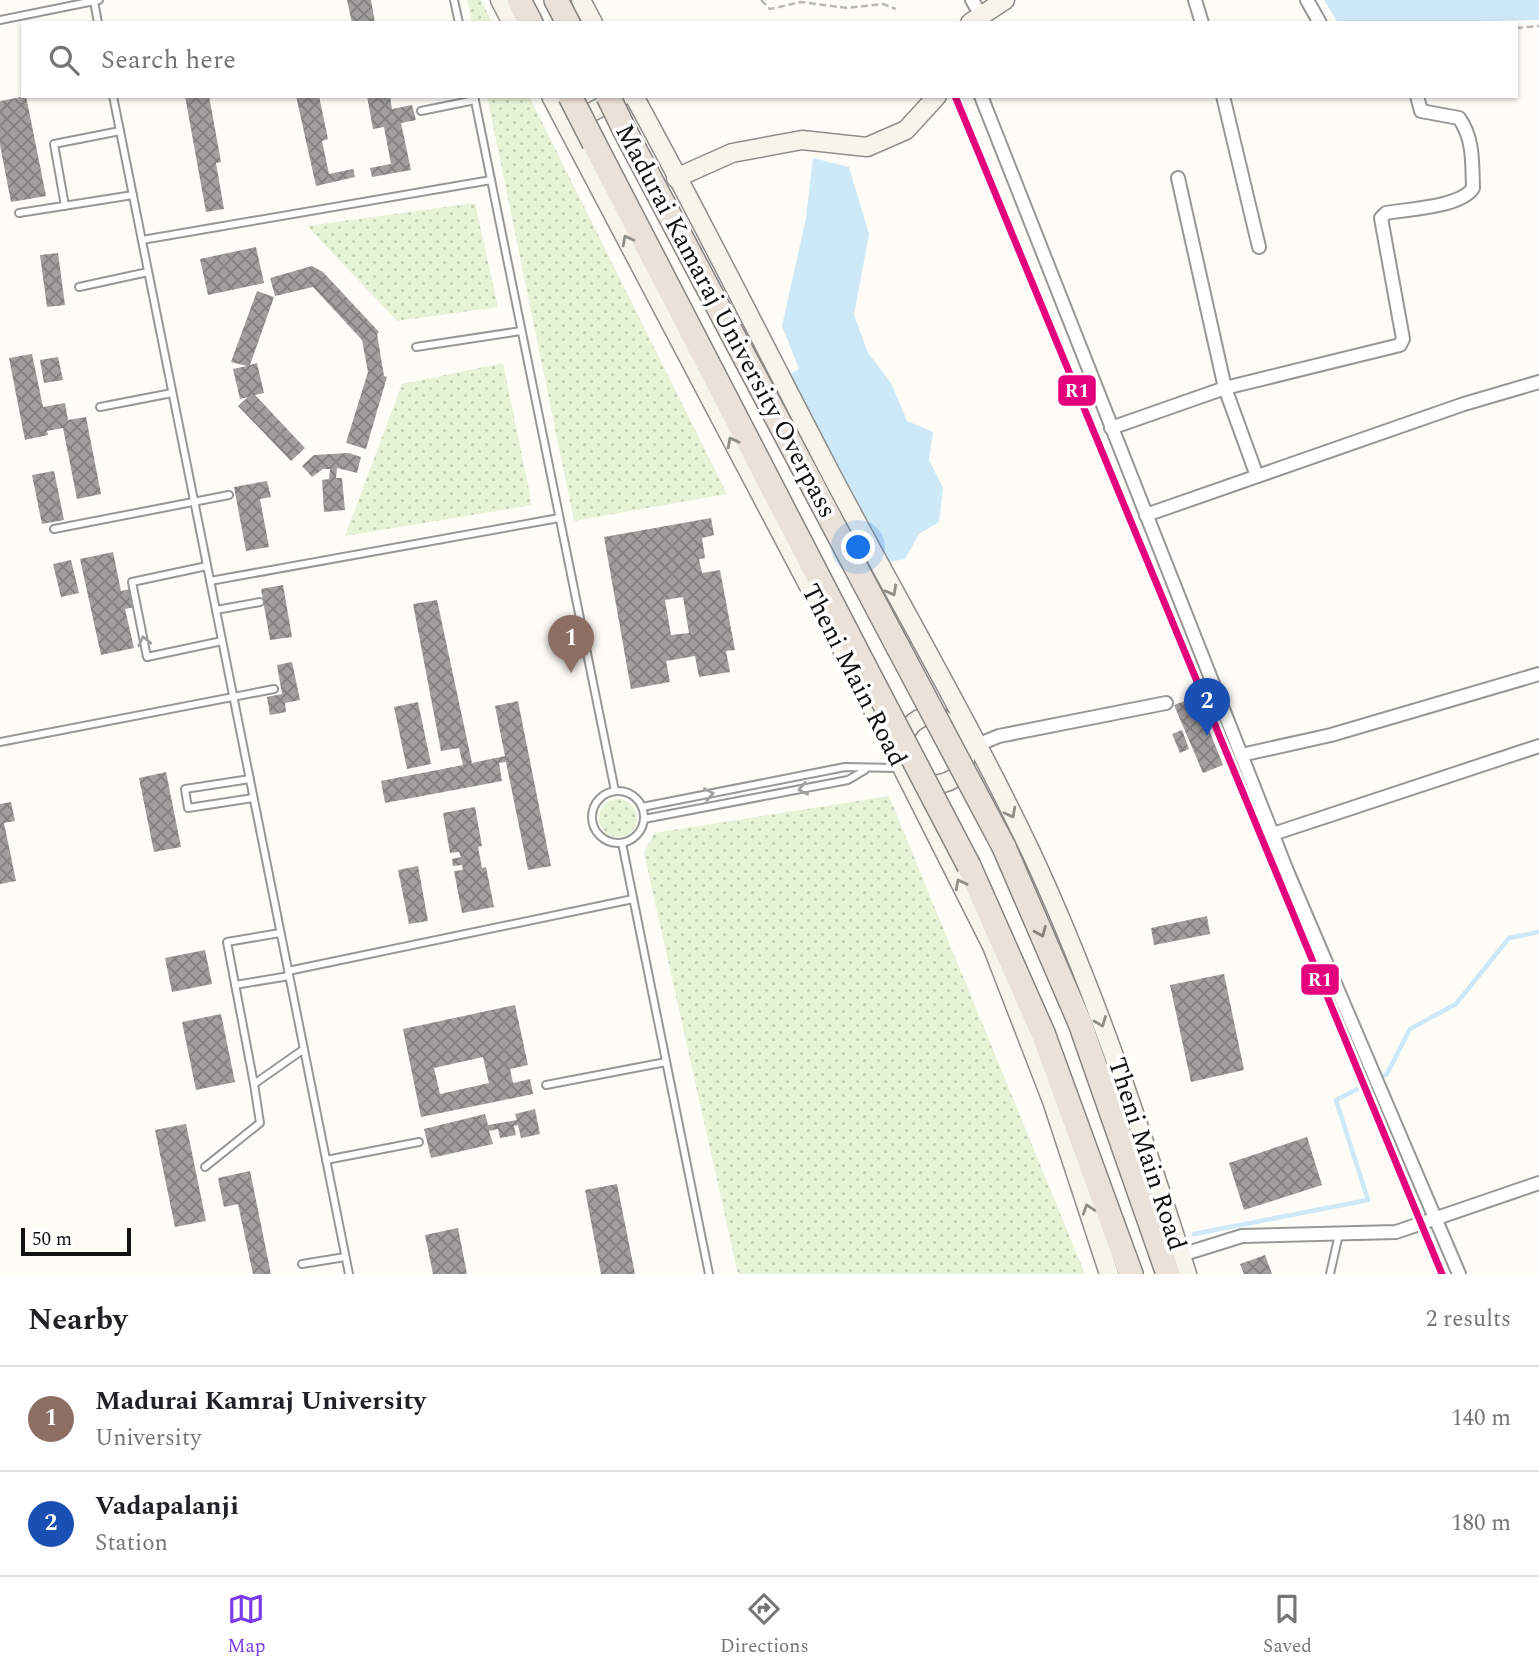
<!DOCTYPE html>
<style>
body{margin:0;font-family:Spectral,serif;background:#f6f6f6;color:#202124}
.scale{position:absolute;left:21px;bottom:18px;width:110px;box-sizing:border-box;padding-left:7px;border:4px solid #111;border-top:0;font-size:19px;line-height:24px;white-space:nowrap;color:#111;-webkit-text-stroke:5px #fff;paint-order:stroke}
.you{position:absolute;left:859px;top:548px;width:24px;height:24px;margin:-18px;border:5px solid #fff;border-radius:50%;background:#1a73e8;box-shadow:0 0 0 10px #1a73e833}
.badge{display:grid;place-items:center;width:46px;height:46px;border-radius:50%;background:#7c3aed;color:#fff;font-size:23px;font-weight:700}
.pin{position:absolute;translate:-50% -58px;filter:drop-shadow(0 2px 4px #0008)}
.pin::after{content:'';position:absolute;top:37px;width:24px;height:21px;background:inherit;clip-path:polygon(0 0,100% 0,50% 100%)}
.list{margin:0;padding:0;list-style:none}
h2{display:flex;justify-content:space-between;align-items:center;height:91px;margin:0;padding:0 28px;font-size:30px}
h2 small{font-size:23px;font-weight:400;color:#757577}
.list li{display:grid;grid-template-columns:46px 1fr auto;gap:21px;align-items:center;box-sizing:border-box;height:105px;padding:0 28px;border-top:2px solid #e0e0e0}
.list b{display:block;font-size:26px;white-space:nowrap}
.list p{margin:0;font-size:23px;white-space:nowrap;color:#757577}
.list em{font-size:23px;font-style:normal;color:#757577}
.icon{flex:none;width:38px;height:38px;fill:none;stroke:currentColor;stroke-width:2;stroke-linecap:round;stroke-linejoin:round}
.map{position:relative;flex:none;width:1539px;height:1274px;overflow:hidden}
.search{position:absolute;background:#fff;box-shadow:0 2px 5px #0004;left:21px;right:21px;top:21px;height:77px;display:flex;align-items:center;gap:18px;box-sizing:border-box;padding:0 24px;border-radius:0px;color:#757577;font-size:26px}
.sheet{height:301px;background:#fff}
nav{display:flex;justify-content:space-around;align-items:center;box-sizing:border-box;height:98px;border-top:2px solid #e0e0e0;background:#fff;font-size:19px;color:#757577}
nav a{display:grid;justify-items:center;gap:4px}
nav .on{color:#7c3aed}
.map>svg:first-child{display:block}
</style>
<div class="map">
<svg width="1539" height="1274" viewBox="0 0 1539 1274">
<defs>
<pattern id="grass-dots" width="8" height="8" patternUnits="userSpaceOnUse" patternTransform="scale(1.75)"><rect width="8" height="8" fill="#e7f3d7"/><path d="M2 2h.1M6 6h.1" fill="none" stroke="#c5cfb8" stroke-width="1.8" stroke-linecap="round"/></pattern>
<pattern id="building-cross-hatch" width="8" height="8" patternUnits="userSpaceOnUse" patternTransform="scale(1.75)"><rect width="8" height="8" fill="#a19f9c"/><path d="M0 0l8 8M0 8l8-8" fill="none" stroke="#82807e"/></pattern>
</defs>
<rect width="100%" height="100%" fill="#fdfcf7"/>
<g fill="url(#grass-dots)">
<path d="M467 0H481L492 23H472Z"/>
<path d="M487 96H529L727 494 574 521Z"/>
<path d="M475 203 498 307 397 321 307 226Z"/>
<path d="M503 363 532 505 345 536 402 384Z"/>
<path d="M889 796 1085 1274H738L644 853 654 833Z"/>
<circle cx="618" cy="818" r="19"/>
</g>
<g fill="#cde8f7">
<path d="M1324 0H1539V20L1338 23Z"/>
<path d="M813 158 849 167 869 234 854 315 868 353 891 383 907 421 933 432 929 460 943 488 939 522 919 534 905 559 888 562 790 374 799 369 782 326 806 218Z"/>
</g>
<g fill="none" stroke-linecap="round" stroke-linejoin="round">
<path stroke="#cde8f7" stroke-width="4.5" d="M1194 1234 1368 1200 1336 1100 1387 1074 1410 1029 1456 1004 1509 938 1539 932"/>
</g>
<g fill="url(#building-cross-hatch)" fill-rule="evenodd">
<path d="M347 0H371L375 23H352Z"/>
<path d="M26 96 46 196 11 202 0 145V101Z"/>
<path d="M185 96H209L221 162 216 163 224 209 206 212Z"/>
<path d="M296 96H319L328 139 322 141 329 174 353 169 355 177 316 186Z"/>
<path d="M367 96H390L392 109 412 105 416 120 401 123 411 170 372 177 370 168 391 164 384 127 373 129Z"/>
<path d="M256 247 264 283 208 295 200 259Z"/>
<path d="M58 253 65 305 47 307 40 255Z"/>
<path d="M312 266 323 272 379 332 377 334 384 376 387 377 366 449 346 443 368 372 362 340 313 287 275 296 270 278Z"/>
<path d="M257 291 274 297 250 365 257 363 264 393 255 395 305 448 291 461 238 406 248 397 240 399 233 369 247 366 231 362Z"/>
<path d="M32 354 43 407 65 403 68 420 86 417 101 494 77 499 63 428 47 431 48 435 25 440 9 358Z"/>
<path d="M58 357 63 380 44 383 40 360Z"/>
<path d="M349 453 361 457 357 473 337 468 336 478H342L345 510 324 512 322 480 329 479 330 469H323L312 477 302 466 314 455Z"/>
<path d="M54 471 64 520 42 524 32 475Z"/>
<path d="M267 481 271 497 260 499 269 547 246 551 234 487Z"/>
<path d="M711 518 714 535 702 538 705 558 699 559 702 573 720 570 735 650 726 651 730 672 699 677 695 656 666 661 670 682 631 689 604 537ZM683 597 689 633 671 635 665 600Z"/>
<path d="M113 552 121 591 131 589 135 607 125 609 134 648 101 655 80 559Z"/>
<path d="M71 560 79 593 61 597 53 564Z"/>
<path d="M283 585 292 637 270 640 261 589Z"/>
<path d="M437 600 472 763 505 756 495 706 518 701 551 866 528 870 506 762 499 763 502 781 385 803 381 781 463 765 459 748 441 751 413 604Z"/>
<path d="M292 662 300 700 285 703 286 712 270 715 267 697 282 694 277 665Z"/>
<path d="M1196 697 1223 765 1203 773 1174 705Z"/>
<path d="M418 702 431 764 407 769 394 707Z"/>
<path d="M1182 730 1189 749 1180 753 1172 734Z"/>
<path d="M166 772 181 847 154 852 139 778Z"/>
<path d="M11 802 15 821 4 823 16 881 0 884V804Z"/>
<path d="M475 807 482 846 478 847 482 868 486 867 494 907 462 913 454 871 463 870 462 865 453 866 452 859 461 857 459 852 450 853 443 813Z"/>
<path d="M418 866 428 921 409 924 398 870Z"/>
<path d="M1207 916 1210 934 1154 945 1151 928Z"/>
<path d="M205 950 212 984 172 992 165 958Z"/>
<path d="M1224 974 1244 1070 1191 1082 1170 985Z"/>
<path d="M515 1005 528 1065 510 1069 513 1083 530 1079 533 1094 421 1117 403 1029ZM483 1057 489 1083 440 1094 434 1068Z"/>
<path d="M221 1014 235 1082 196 1090 182 1022Z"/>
<path d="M535 1109 540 1134 521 1138 518 1125 514 1126 516 1135 500 1138 498 1129 489 1131 493 1144 431 1158 424 1129 485 1114 488 1125 517 1120 515 1114Z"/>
<path d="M186 1124 206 1221 175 1227 155 1130Z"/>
<path d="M1307 1137 1322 1185 1244 1210 1229 1163Z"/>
<path d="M250 1171 271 1274H253L238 1204 224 1207 218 1178Z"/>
<path d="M617 1184 635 1274H601L585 1190Z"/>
<path d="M458 1228 467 1274H433L425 1235Z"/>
<path d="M1265 1255 1272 1274H1244L1240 1264Z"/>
</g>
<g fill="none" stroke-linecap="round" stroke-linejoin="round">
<defs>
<g id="lane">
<path d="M454 0 459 23"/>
<path d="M94 1 98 23"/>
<path d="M0 20 99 0"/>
<path d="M113 96 349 1274"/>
<path d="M474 96 615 791"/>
<path d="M421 111 475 100"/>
<path d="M65 206 54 144 120 131"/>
<path d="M19 213 133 195"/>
<path d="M142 240 491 180"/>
<path d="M79 287 148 272"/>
<path d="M416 347 521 331"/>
<path d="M100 407 172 393"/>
<path d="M54 529 229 495"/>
<path d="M207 566 132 582 147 657 222 641"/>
<path d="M210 581 559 518"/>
<path d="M216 610 260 602"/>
<path d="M0 742 274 689"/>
<path d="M250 779 185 789 188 808 253 798"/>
<circle cx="618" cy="817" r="26"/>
<path d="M642 807 845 767 898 768"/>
<path d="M644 819 848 780 865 770"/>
<path d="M622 843 709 1274"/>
<path d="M288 971 633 899"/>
<path d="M235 985 289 976"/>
<path d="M254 1084 227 942 280 933"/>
<path d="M546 1085 666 1062"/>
<path d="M326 1160 419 1142"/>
<path d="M205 1167 260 1123 254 1084 304 1049"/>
<path d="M302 1264 345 1257"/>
<path d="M1330 1274 1339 1234"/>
</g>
<g id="street">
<path d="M972 0 980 14"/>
<path d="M1195 0 1202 23"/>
<path d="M1307 0 1320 23"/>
<path d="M981 96 1287 871 1459 1274"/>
<path d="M1223 96 1259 247"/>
<path d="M1178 178 1225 388 1257 476"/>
<path d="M1111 428 1225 388 1400 345 1403 339 1381 218 1386 213C1408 209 1461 207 1473 188 1472 163 1474 139 1459 118L1421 111 1417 96"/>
<path d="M1146 515 1464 404 1539 382"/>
<path d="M972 747 999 736 1166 703"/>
<path d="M1241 755 1331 735 1539 674"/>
<path d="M1273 834 1539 746"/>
<path d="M1181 1255 1242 1236 1396 1232 1539 1183"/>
</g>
<g id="secondary">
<path d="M500 0 512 23"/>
<path d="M581 0 593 23"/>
<path d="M970 23 1005 0"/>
<path d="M551 96 853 670 992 946 1052 1101 1109 1274"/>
<path d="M634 96C702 220 765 348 831 474 897 599 969 722 1030 850 1094 987 1141 1130 1187 1274"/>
<path d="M569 124 622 96"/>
<path d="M676 178 732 153 802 140 867 147 906 130 937 96"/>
<path d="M934 714C968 731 983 780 933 785 902 766 888 723 934 714Z"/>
</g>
<g id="highway">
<path d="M519 0 531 23"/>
<path d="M556 0 568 23"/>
<path d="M625 131 898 647"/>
<path d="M594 143 863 663"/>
<path d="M1004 847 1080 1023 1168 1274"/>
<path d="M969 866 1043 1033 1131 1274"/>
</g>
</defs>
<use href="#lane" stroke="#979795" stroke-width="10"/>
<use href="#street" stroke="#979795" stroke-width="16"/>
<use href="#secondary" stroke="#8e8d8b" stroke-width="21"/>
<use href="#highway" stroke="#858482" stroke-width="26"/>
<g stroke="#b9b9b8" stroke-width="2.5" stroke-dasharray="7 3.5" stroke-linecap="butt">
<path d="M761 0 770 9 801 2 847 8 883 4 896 9"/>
<path d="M1516 28 1539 26"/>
</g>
<use href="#lane" stroke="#fffffe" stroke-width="6"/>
<use href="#street" stroke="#fffffe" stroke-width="12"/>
<use href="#secondary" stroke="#f6f4eb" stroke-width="18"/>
<use href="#highway" stroke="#eae1d8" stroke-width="23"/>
<defs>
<g id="highway-bridge">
<path d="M570 96 594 143"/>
<path d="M608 96 625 131"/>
<path d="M898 647 1004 847"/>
<path d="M863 663 969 866"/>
</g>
</defs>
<use href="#highway-bridge" stroke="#858482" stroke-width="26" stroke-linecap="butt"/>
<use href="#highway-bridge" stroke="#eae1d8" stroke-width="23"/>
<defs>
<path id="rail-1" d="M955 96 1442 1274"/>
</defs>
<use href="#rail-1" stroke="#fff" stroke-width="12"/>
<use href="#rail-1" stroke="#e5007d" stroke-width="7"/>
</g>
<defs><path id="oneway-chevron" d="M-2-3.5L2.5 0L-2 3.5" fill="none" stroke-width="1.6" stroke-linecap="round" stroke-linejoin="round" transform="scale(1.75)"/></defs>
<g stroke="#8f8e89">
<use href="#oneway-chevron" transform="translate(627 240) rotate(-118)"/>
<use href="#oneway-chevron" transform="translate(732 442) rotate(-117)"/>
<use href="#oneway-chevron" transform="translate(892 591) rotate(62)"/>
<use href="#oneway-chevron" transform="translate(1011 813) rotate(63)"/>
<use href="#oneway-chevron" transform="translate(960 884) rotate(-117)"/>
<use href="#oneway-chevron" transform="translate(1101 1022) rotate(69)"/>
<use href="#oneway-chevron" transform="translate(1088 1209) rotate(-108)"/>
</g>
<g stroke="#a0a09f">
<use href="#oneway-chevron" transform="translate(144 641) rotate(-102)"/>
<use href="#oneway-chevron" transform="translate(803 789) rotate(169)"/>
<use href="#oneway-chevron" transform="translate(709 794) rotate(-11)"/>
</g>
<use stroke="#88837e" href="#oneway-chevron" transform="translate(1041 932) rotate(67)"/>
<g text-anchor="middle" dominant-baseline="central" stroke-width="7" stroke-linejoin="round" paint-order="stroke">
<g font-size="26" fill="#111" stroke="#fff">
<text transform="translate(726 321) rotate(62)">Madurai Kamaraj University Overpass</text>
<text transform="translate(854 675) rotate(63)">Theni Main Road</text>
<text transform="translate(1147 1154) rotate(72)">Theni Main Road</text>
</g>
</g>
<g stroke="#fff" stroke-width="2.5">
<rect x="1057" y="374" width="40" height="33" rx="7" fill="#e5007d"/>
<rect x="1300" y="963" width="40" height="33" rx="7" fill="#e5007d"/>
</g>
<g font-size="19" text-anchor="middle" font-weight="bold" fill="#fff">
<text x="1077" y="397">R1</text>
<text x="1320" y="986">R1</text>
</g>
</svg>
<div class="scale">50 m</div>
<div class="you"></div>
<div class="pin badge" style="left:571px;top:673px;background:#8d6e63">1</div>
<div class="pin badge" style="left:1207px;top:736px;background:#1a4fb4">2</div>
<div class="search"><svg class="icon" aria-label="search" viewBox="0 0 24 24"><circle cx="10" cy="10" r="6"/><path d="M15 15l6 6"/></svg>Search here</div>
</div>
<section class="sheet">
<h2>Nearby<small>2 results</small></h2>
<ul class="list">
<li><span class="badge" style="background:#8d6e63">1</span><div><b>Madurai Kamraj University</b><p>University</p></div><em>140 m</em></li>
<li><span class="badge" style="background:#1a4fb4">2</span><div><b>Vadapalanji</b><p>Station</p></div><em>180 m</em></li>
</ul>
</section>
<nav>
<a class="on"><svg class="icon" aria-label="map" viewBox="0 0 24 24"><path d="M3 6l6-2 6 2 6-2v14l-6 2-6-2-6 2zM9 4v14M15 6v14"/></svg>Map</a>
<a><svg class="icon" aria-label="directions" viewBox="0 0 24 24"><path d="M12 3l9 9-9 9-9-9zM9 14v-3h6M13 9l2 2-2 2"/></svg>Directions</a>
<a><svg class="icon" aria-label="saved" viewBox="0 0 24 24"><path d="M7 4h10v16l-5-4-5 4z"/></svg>Saved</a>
</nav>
